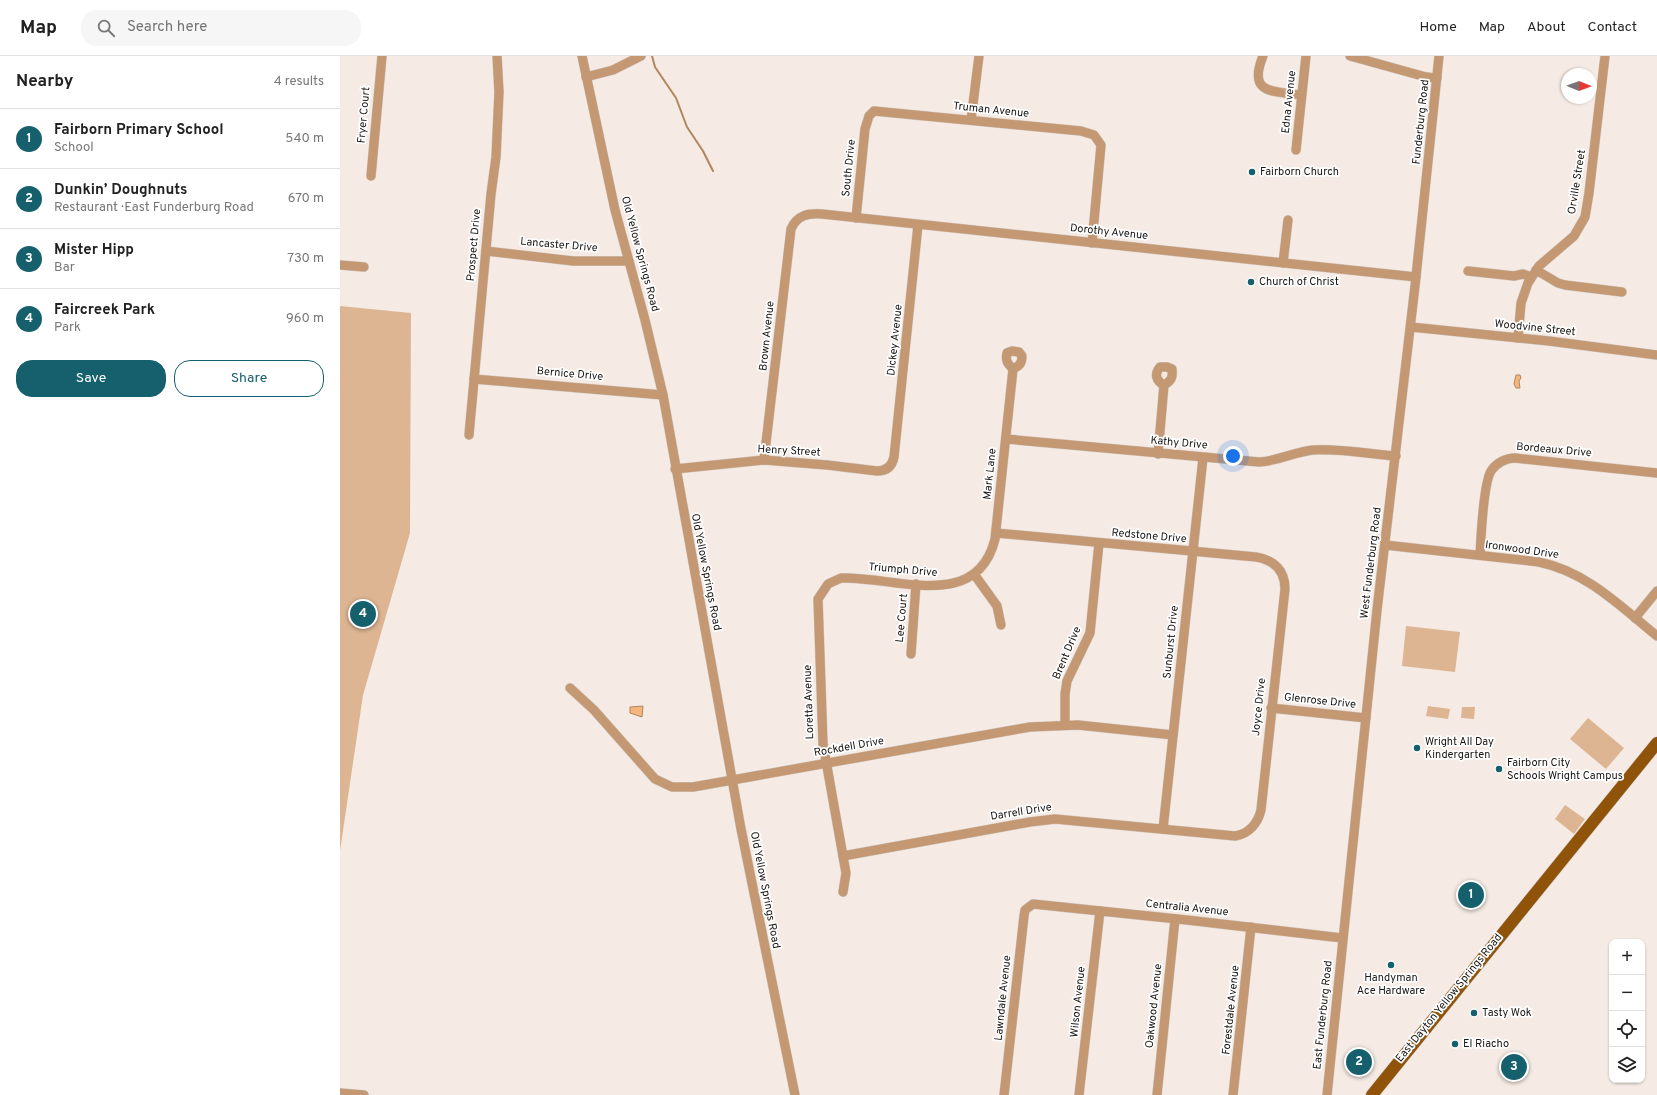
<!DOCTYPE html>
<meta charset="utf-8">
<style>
body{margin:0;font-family:Overpass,sans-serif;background:#f6f6f6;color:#222}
.controls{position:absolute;right:12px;bottom:12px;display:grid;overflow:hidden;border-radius:8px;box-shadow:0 1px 3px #0004}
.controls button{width:36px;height:36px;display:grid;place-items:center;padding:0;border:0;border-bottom:1px solid #e0e0e0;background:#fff;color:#222;font:20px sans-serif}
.compass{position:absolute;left:1221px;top:12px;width:36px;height:36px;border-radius:50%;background:#fff;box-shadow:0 1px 3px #0004;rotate:91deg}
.you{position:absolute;left:893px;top:400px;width:14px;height:14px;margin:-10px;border:3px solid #fff;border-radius:50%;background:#1a73e8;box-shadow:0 0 0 6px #1a73e833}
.badge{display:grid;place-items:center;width:26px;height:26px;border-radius:50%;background:#16606e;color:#fff;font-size:13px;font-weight:700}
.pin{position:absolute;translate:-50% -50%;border:2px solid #fff;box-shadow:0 1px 4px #0006}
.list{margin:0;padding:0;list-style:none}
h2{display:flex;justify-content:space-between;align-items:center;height:52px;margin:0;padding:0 16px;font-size:17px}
h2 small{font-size:13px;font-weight:400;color:#767676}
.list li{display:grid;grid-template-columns:26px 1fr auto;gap:12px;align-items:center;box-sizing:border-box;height:60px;padding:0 16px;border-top:1px solid #e0e0e0}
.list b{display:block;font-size:15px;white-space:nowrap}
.list p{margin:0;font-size:13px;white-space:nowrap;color:#767676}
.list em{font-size:13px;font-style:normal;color:#767676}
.actions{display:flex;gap:8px;padding:12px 16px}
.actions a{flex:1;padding:9px 0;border:1px solid #16606e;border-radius:16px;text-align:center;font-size:14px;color:#16606e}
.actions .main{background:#16606e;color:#fff}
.icon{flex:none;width:22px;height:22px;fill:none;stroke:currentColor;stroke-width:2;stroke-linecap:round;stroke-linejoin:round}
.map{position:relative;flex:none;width:1317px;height:1039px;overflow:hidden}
header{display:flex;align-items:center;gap:24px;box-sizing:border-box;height:56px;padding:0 20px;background:#fff;border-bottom:1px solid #e0e0e0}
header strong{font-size:19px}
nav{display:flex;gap:22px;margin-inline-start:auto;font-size:14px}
.search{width:280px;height:36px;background:#f6f6f6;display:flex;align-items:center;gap:10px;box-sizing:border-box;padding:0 14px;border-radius:16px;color:#767676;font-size:15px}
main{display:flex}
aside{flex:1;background:#fff}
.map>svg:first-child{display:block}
</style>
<header>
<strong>Map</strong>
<div class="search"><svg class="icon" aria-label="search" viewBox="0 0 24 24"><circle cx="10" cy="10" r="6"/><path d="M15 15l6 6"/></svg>Search here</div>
<nav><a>Home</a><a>Map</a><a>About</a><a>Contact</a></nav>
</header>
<main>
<aside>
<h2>Nearby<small>4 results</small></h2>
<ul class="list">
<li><span class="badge">1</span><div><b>Fairborn Primary School</b><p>School</p></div><em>540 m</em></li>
<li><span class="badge">2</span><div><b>Dunkin’ Doughnuts</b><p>Restaurant · East Funderburg Road</p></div><em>670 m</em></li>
<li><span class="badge">3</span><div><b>Mister Hipp</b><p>Bar</p></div><em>730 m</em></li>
<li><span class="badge">4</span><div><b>Faircreek Park</b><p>Park</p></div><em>960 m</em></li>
</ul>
<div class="actions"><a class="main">Save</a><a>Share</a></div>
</aside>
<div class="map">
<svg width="1317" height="1039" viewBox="0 0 1317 1039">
<rect width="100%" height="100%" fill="#f5ebe4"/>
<g fill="#ddb592">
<path d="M0 250 71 257 70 477 23 639 0 795Z"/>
<path d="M1066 570 1120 576 1115 616 1062 610Z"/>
<path d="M1088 650 1110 653 1108 663 1086 660Z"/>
<path d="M1122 651H1135L1134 663 1121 662Z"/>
<path d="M1248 662 1284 692 1266 713 1230 683Z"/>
<path d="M1225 749 1245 763 1234 778 1215 763Z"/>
</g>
<g fill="#f4b67d" stroke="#b2865d">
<path d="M1176 319H1180L1181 322 1179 325 1180 332H1176L1174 328Z"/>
<path d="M303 650 302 661 290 657V651Z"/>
</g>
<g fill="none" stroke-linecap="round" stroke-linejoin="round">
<path stroke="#b2865d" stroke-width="2" d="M312 0 315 11 336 42 347 71 363 95 373 115"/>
<defs>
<g id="minor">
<path d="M242 0 275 154 305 264 323 339 401 773 455 1039"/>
<path d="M923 0C907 39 934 35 961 39"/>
<path d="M1010 0 1086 21 1097 22"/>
<path d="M246 21 273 14 301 0"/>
<path d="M631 64 639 0"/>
<path d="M956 94 966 0"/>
<path d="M31 120 42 0"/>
<path d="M516 162 525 73 529 60 534 55 741 75 754 79 761 89 752 187"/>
<path d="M146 195 233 205H289"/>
<path d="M943 207 948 164"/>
<path d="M0 209 24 211"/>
<path d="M1196 214 1218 227 1225 229 1282 236"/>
<path d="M1128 215 1174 220 1183 218 1191 221"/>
<path d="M1071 271 1209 285 1317 299"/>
<path d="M1178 282 1181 247 1188 227 1199 210 1234 180 1245 161 1249 137 1265 0"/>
<path d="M134 323 323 339"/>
<path d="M129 379 151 138 156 101 159 36 157 0"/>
<path d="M666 383 919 406C938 405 954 396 973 394 1000 392 1029 398 1056 400"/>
<path d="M818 398 824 329C831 325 833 322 832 313L827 311H820C814 318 816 325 824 329"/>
<path d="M424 404 451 173C457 159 468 157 482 158L1076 221"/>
<path d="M335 413 424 404 487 409 537 415C546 415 552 411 554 401L578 169"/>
<path d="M1045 489 1199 506C1247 516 1280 550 1317 580"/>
<path d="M1140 499C1141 482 1143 428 1151 415 1156 407 1166 402 1175 402L1317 417"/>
<path d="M634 518 657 550 661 569"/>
<path d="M1295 562 1317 535"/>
<path d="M571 598 576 528"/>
<path d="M230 632 254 654 315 723 332 731H353L690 671 738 669 833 679"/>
<path d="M931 652 1026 662"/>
<path d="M725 669V638L727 625 750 577 759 487"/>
<path d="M823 773 863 402"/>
<path d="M503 800 690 766 715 763 895 780C909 778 918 767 921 754L945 533C945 514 934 504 916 501L656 477"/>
<path d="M503 836 506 817 483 688 478 543 488 528 501 522C554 520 637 557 655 483L673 313C679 310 682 308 682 300L679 296 672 295 667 297C665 305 668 308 673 313"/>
<path d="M0 1037 24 1039"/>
<path d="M664 1039 684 860 685 854 693 848 847 864 1002 882"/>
<path d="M739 1039 760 855"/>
<path d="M817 1039 835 863"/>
<path d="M893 1039 911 871"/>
<path d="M987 1039 1037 554 1075 230 1099 0"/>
</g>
<path id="major" d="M1032 1039 1317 687"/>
</defs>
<use href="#minor" stroke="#d2c9c3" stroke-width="10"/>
<use href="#major" stroke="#d2c9c3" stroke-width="13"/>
<use href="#minor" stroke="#c39872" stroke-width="9"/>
<use href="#major" stroke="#8f530a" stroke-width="12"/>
</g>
<g fill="#16606e" stroke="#fff" stroke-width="1.5">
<circle cx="912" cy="116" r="4"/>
<circle cx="911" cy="226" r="4"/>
<circle cx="1077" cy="692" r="4"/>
<circle cx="1159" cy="713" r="4"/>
<circle cx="1051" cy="909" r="4"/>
<circle cx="1134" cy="957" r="4"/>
<circle cx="1115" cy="988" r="4"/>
</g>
<g text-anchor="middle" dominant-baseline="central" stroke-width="3.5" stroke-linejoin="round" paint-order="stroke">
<g font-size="11" fill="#191613" stroke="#fff">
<text transform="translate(949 46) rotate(-84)">Edna Avenue</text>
<text transform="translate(651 54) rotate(6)">Truman Avenue</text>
<text transform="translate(24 59) rotate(-85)">Fryer Court</text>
<text transform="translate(1081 66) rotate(-84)">Funderburg Road</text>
<text transform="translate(509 112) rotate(-84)">South Drive</text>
<text transform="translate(1237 126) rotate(-81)">Orville Street</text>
<text transform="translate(769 176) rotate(6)">Dorothy Avenue</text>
<text transform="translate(134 189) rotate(-85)">Prospect Drive</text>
<text transform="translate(219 189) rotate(5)">Lancaster Drive</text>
<text transform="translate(300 198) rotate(75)">Old Yellow Springs Road</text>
<text transform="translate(1195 272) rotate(6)">Woodvine Street</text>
<text transform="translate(427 280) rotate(-84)">Brown Avenue</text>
<text transform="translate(555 284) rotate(-84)">Dickey Avenue</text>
<text transform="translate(230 318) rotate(5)">Bernice Drive</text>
<text transform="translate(839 387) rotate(5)">Kathy Drive</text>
<text transform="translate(1214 394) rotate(5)">Bordeaux Drive</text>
<text transform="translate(449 395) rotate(3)">Henry Street</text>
<text transform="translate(650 418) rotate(-84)">Mark Lane</text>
<text transform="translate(809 480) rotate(5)">Redstone Drive</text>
<text transform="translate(1182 494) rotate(8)">Ironwood Drive</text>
<text transform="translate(1031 507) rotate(-83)">West Funderburg Road</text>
<text transform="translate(563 514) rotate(5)">Triumph Drive</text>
<text transform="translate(366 516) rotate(79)">Old Yellow Springs Road</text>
<text transform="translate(562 562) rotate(-85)">Lee Court</text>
<text transform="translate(831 586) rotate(-84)">Sunburst Drive</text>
<text transform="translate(727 597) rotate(-67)">Brent Drive</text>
<text transform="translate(980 645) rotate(6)">Glenrose Drive</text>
<text transform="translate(469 646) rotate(-92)">Loretta Avenue</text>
<text transform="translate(919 651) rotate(-84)">Joyce Drive</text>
<text transform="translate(509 691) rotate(-10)">Rockdell Drive</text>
<text transform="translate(681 756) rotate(-9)">Darrell Drive</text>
<text transform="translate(425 834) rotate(79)">Old Yellow Springs Road</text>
<text transform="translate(847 852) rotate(6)">Centralia Avenue</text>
<text transform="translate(663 942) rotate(-84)">Lawndale Avenue</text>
<text transform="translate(1109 942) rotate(-51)">East Dayton Yellow Springs Road</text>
<text transform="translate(738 946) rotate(-84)">Wilson Avenue</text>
<text transform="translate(814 950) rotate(-84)">Oakwood Avenue</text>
<text transform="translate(891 954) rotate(-84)">Forestdale Avenue</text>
<text transform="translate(983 959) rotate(-84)">East Funderburg Road</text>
</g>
<g font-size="11" fill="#191613" stroke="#fff" text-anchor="start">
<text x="920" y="116">Fairborn Church</text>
<text x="919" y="226">Church of Christ</text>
<text x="1085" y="686">Wright All Day<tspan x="1085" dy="13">Kindergarten</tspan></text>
<text x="1167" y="707">Fairborn City<tspan x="1167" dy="13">Schools Wright Campus</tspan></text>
<text x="1051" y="922" text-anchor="middle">Handyman<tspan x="1051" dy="13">Ace Hardware</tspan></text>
<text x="1142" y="957">Tasty Wok</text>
<text x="1123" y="988">El Riacho</text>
</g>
</g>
</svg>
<div class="controls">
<button>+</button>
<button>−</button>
<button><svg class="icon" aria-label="locate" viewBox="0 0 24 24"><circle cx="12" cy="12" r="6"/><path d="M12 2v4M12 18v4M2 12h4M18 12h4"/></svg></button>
<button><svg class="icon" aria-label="layers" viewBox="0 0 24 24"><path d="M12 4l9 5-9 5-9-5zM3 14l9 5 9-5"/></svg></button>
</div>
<svg class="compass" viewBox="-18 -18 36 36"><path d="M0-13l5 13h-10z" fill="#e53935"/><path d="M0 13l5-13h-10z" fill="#767676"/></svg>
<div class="you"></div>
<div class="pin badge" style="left:1131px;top:839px">1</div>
<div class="pin badge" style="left:1019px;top:1006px">2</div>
<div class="pin badge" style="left:1174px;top:1011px">3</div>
<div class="pin badge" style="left:23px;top:558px">4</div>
</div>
</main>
